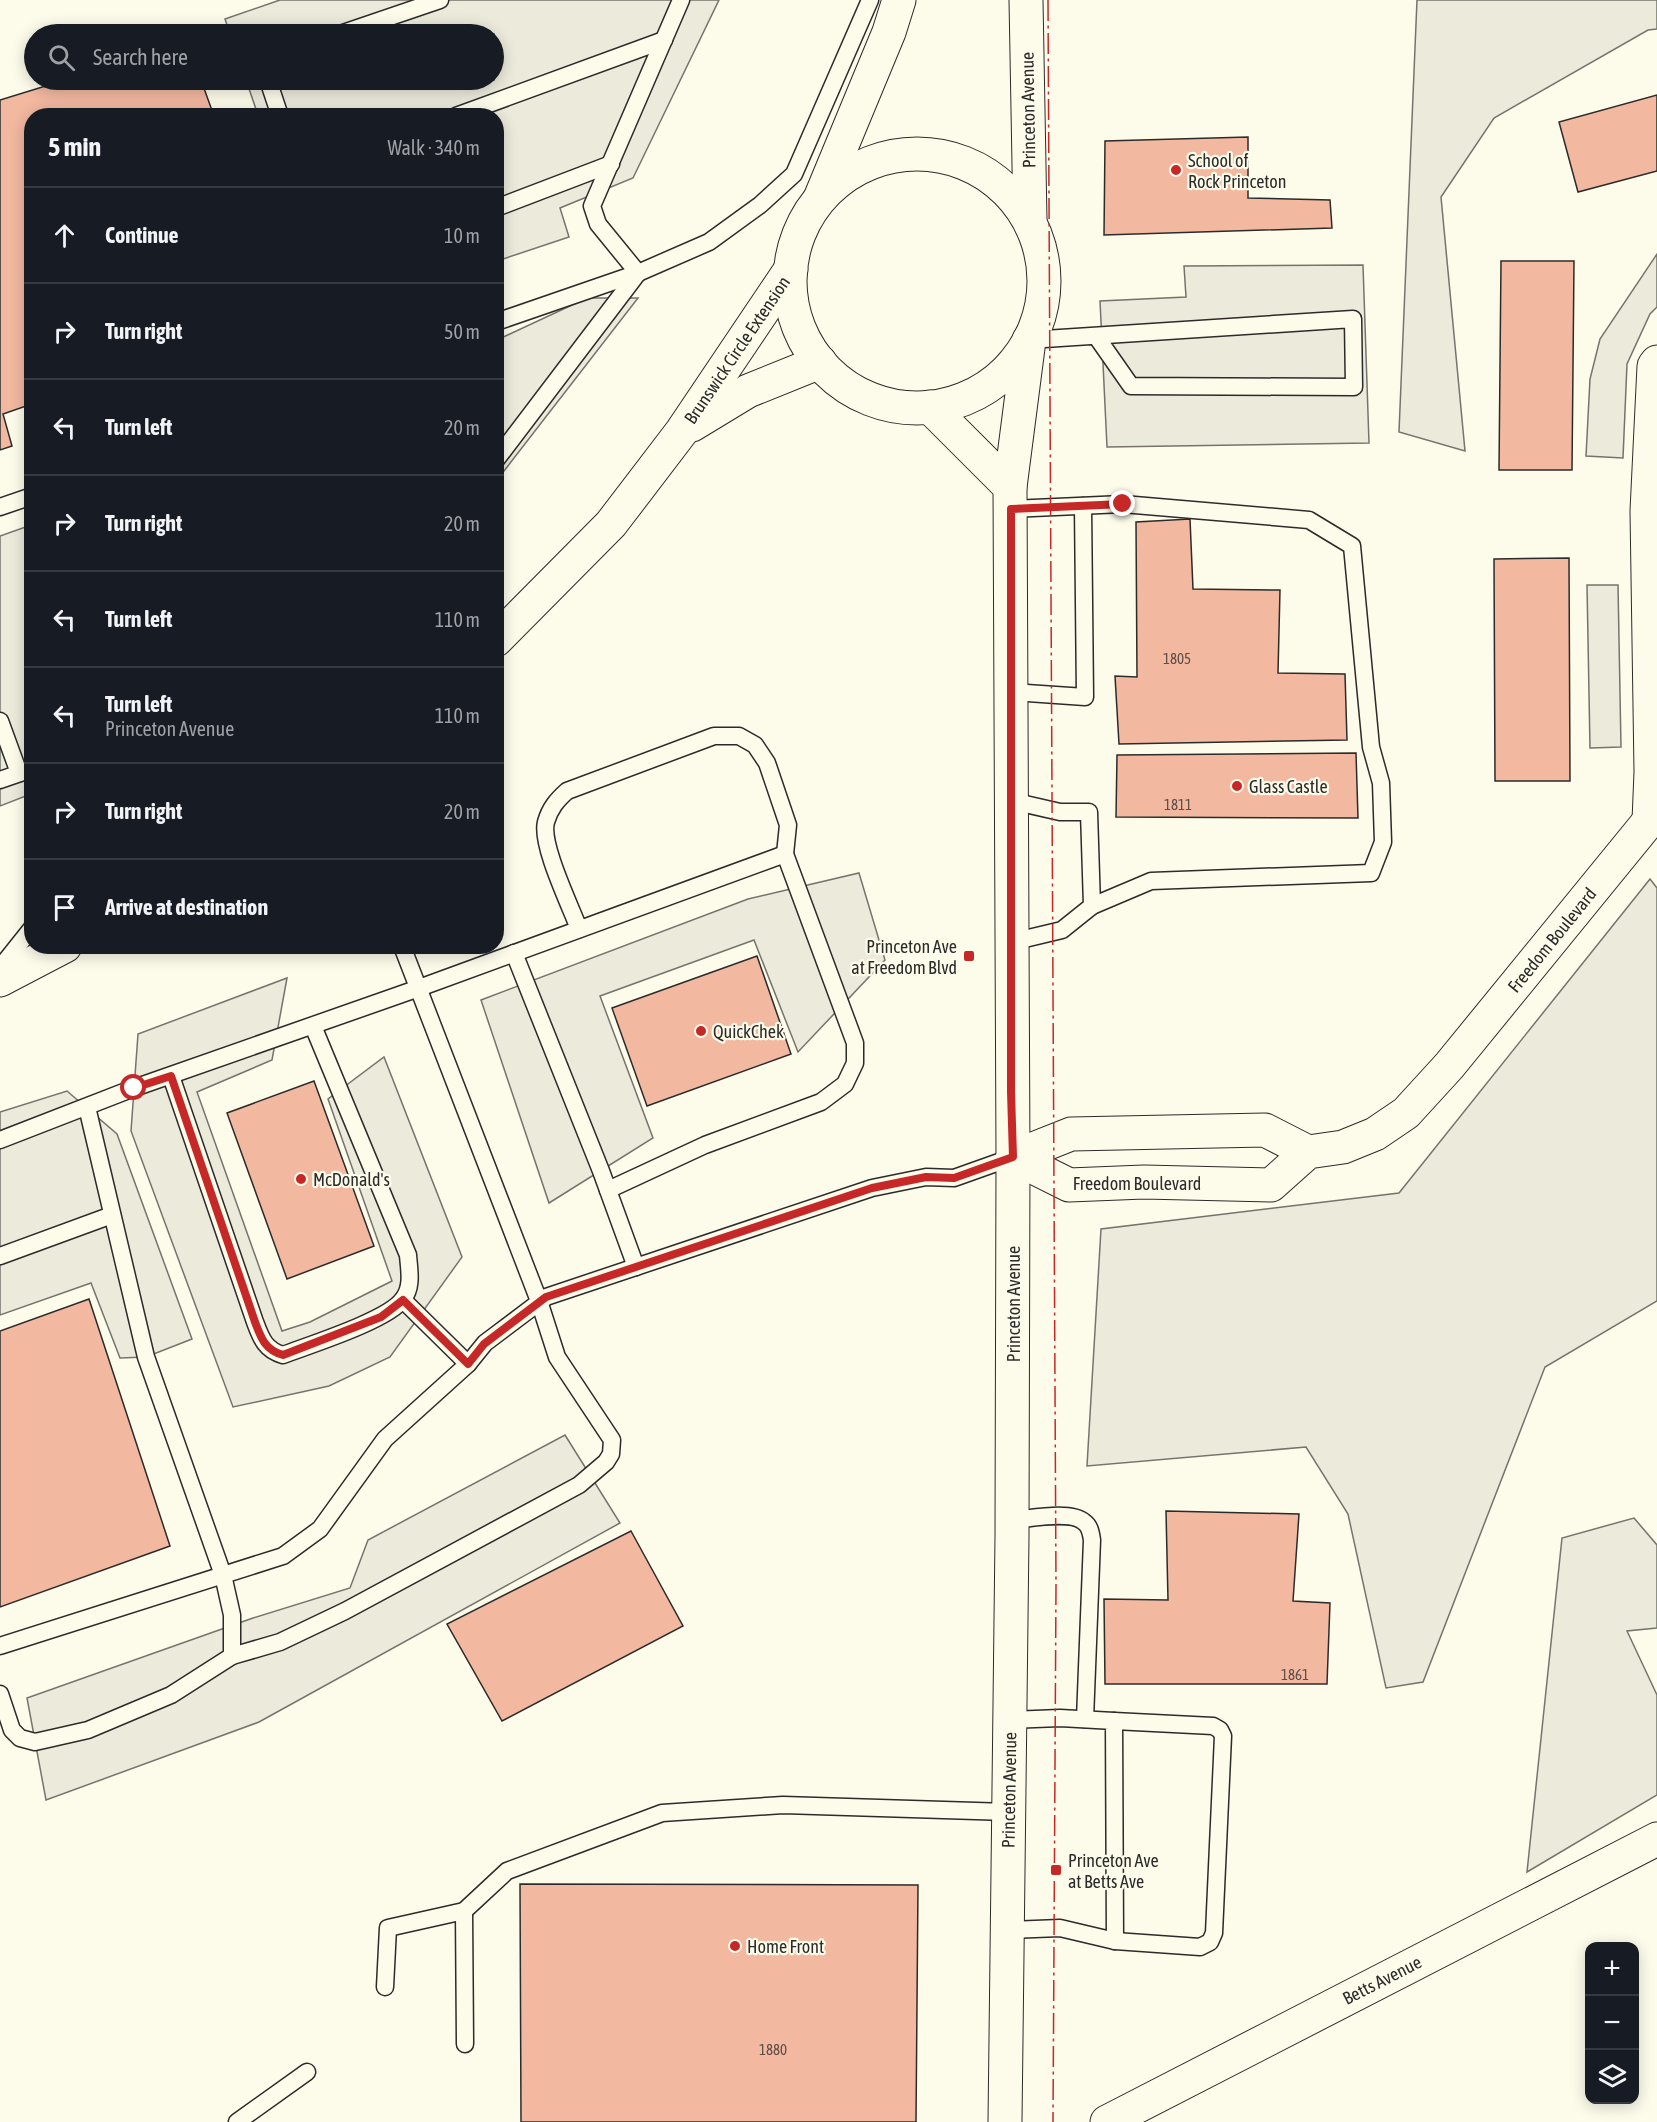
<!DOCTYPE html>
<meta charset="utf-8">
<style>
body{margin:0;font-family:"Asap Condensed",sans-serif;background:#242831;color:#f1f3f6}
.controls{position:absolute;right:18px;bottom:18px;display:grid;overflow:hidden;border-radius:12px;box-shadow:0 3px 15px #0003}
.controls button{width:54px;height:54px;display:grid;place-items:center;padding:0;border:0;border-bottom:2px solid #363941;background:#171b24;color:#f1f3f6;font:30px sans-serif}
.stop{position:absolute;width:18px;height:18px;margin:-14px;border:4px solid #c62828;border-radius:50%;background:#fff}
.stop.end{background:#c62828;border-color:#fff;box-shadow:0 2px 6px #0008}
.list{margin:0;padding:0;list-style:none}
h2{display:flex;justify-content:space-between;align-items:center;height:78px;margin:0;padding:0 24px;font-size:26px}
h2 small{font-size:20px;font-weight:400;color:#9ea1a6}
.list li{display:grid;grid-template-columns:39px 1fr auto;gap:18px;align-items:center;box-sizing:border-box;height:96px;padding:0 24px;border-top:2px solid #363941}
.list b{display:block;font-size:22px;white-space:nowrap}
.list p{margin:0;font-size:20px;white-space:nowrap;color:#9ea1a6}
.list em{font-size:20px;font-style:normal;color:#9ea1a6}
.icon{flex:none;width:33px;height:33px;fill:none;stroke:currentColor;stroke-width:2;stroke-linecap:round;stroke-linejoin:round}
.map{position:relative;flex:none;width:1657px;height:2122px;overflow:hidden}
.search{position:absolute;background:#171b24;box-shadow:0 3px 15px #0003;left:24px;top:24px;width:480px;height:66px;display:flex;align-items:center;gap:15px;box-sizing:border-box;padding:0 21px;border-radius:33px;color:#9ea1a6;font-size:22px}
.panel{position:absolute;background:#171b24;box-shadow:0 3px 15px #0003;left:24px;top:108px;width:480px;height:846px;border-radius:24px}
.map>svg:first-child{display:block}
</style>
<div class="map">
<svg width="1657" height="2122" viewBox="0 0 1657 2122">
<rect width="100%" height="100%" fill="#fdfbea"/>
<g fill="#ecebdb" stroke="#74746e" stroke-width="1.5">
<path d="M1417 0H1657V29L1648 30 1494 118 1441 197 1465 451 1399 432Z"/>
<path d="M1650 879 1657 888V1301L1545 1367 1423 1682 1386 1688 1348 1514 1306 1447 1087 1466 1101 1229 1399 1193Z"/>
<path d="M1634 1518 1657 1545V1628L1627 1631 1657 1695V1795L1527 1872 1562 1538Z"/>
</g>
<g fill="#eceadb" stroke="#74746e" stroke-width="1.5">
<path d="M280 0H719L633 178 560 208 569 237 497 261 496 116 258 115 246 80H494V34H230L225 19Z"/>
<path d="M1657 254V307L1650 314 1627 364 1623 458 1586 456 1590 379 1600 339Z"/>
<path d="M1363 265 1369 443 1107 447 1100 301 1186 297 1184 266Z"/>
<path d="M587 298H638L497 480V340Z"/>
<path d="M31 525V794L0 806V536Z"/>
<path d="M1587 585H1618L1621 747 1590 748Z"/>
<path d="M859 873 885 960 798 1052 754 940 600 996 653 1138 549 1203 481 1000 748 899Z"/>
<path d="M287 978 272 1060 197 1092 282 1331 310 1322 392 1281 328 1099 384 1057 462 1257 390 1357 329 1386 233 1407 131 1131 138 1034Z"/>
<path d="M67 1091 117 1134 192 1339 146 1357 120 1358 91 1283 0 1315V1112Z"/>
<path d="M565 1435 620 1523 259 1722 46 1800 27 1698 253 1618 350 1588 368 1540Z"/>
</g>
<g fill="#f2b8a0" stroke="#2b2b2b" stroke-width="1.5">
<path d="M65 80H201L214 116H32V404L3 414 12 446 0 450V100Z"/>
<path d="M1657 95V171L1578 192 1559 122Z"/>
<path d="M1248 137V198L1330 200 1332 228 1104 235 1105 141Z"/>
<path d="M1501 261H1574L1572 470H1499Z"/>
<path d="M1190 519 1193 589 1280 590 1278 673 1345 674 1347 740 1119 744 1115 676 1137 677 1136 522Z"/>
<path d="M1569 558 1570 781H1495L1494 559Z"/>
<path d="M1356 753 1358 818 1116 817 1117 755Z"/>
<path d="M757 956 791 1054 647 1106 612 1008Z"/>
<path d="M314 1081 374 1246 287 1279 227 1113Z"/>
<path d="M89 1299 170 1546 0 1607V1331Z"/>
<path d="M1166 1511 1299 1514 1293 1601 1330 1603 1327 1684H1105L1104 1599 1168 1600Z"/>
<path d="M631 1531 683 1626 502 1721 447 1624Z"/>
<path d="M520 1884 918 1885 916 2122H521Z"/>
</g>
<g fill="none" stroke-linecap="round" stroke-linejoin="round">
<defs>
<g id="lane">
<path d="M340 34 440 0"/>
<path d="M268 80 280 116"/>
<path d="M456 116 664 40"/>
<path d="M496 208 611 164"/>
<path d="M638 273 598 224 592 206 681 0"/>
<path d="M496 322 638 273 709 242 760 205 794 174 870 0"/>
<path d="M1029 340 1353 319 1354 387 1131 386 1096 336"/>
<path d="M496 460 638 273"/>
<path d="M0 507 32 496"/>
<path d="M1011 509 1123 504 1309 520 1352 546 1371 747 1381 783 1383 842 1371 873 1151 881 1092 906"/>
<path d="M1012 692 1085 697 1083 506"/>
<path d="M0 721 19 773"/>
<path d="M0 780 32 769"/>
<path d="M579 929C570 905 540 844 546 822 550 808 557 800 567 791L714 736H739L755 745 767 763 788 825 785 854"/>
<path d="M1012 942 1062 930 1092 906 1089 812H1060L1012 801"/>
<path d="M514 953 601 1171 636 1267"/>
<path d="M0 968 32 928"/>
<path d="M171 1076 255 1322C261 1338 265 1350 283 1355 309 1345 389 1320 403 1299 413 1287 409 1269 408 1255L313 1026"/>
<path d="M0 1140 134 1088 419 988 785 854 855 1043V1063L845 1084 821 1102 705 1145 608 1190"/>
<path d="M0 1256 112 1215"/>
<path d="M403 1300 468 1364"/>
<path d="M1012 1520C1029 1519 1071 1510 1084 1522 1090 1526 1091 1533 1092 1540L1085 1719"/>
<path d="M0 1646 283 1556 320 1529 385 1439 468 1364 485 1343 546 1297 872 1188 926 1177 954 1178 1013 1157"/>
<path d="M232 1656 280 1642 345 1611 579 1485 606 1462 611 1454 612 1440 557 1357 539 1301 402 946"/>
<path d="M0 1694 12 1730 20 1738 35 1742 88 1730 171 1695 232 1656V1615L223 1575 146 1357 87 1107"/>
<path d="M1114 1721 1213 1726 1220 1730 1223 1736 1214 1933 1210 1942 1200 1947 1115 1941"/>
<path d="M464 1911 465 2044"/>
<path d="M1007 1930 1060 1928 1115 1941 1114 1721 1060 1718 1009 1720"/>
<path d="M385 1987 388 1928 464 1911 507 1871 662 1813 783 1805 1008 1812"/>
<path d="M237 2122 307 2072"/>
</g>
<g id="street">
<path d="M1649 821 1651 772 1647 511 1654 366 1657 362"/>
<path d="M1013 1157 1069 1185 1144 1182 1271 1185 1308 1152 1343 1147 1375 1134 1406 1113 1449 1066 1649 821 1657 817"/>
<path d="M1013 1157 1071 1134 1265 1130 1308 1152"/>
<path d="M1107 2122 1657 1839"/>
</g>
<g id="primary">
<path d="M1026 0 1030 220"/>
<circle cx="917" cy="281" r="127"/>
<path d="M821 196 889 32 899 0"/>
<path d="M930 407 1010 487"/>
<path d="M692 425 748 391 820 362"/>
<path d="M496 640 611 524 682 431 791 269"/>
<path d="M0 980 65 946"/>
<path d="M1005 2122 1012 1536 1013 1157 1010 487 1029 340"/>
</g>
</defs>
<use href="#lane" stroke="#2b2b2b" stroke-width="19"/>
<use href="#street" stroke="#2b2b2b" stroke-width="35"/>
<use href="#primary" stroke="#2b2b2b" stroke-width="35"/>
<use href="#lane" stroke="#fdfbea" stroke-width="16"/>
<use href="#street" stroke="#fdfbea" stroke-width="33"/>
<use href="#primary" stroke="#fdfbea" stroke-width="33"/>
<path stroke="#c62828" stroke-width="1.5" stroke-dasharray="21 4.5 3 4.5" stroke-linecap="butt" d="M1048 0 1056 1585 1053 2122"/>
</g>
<g fill="none" stroke-linecap="round" stroke-linejoin="round">
<path stroke="#c62828" stroke-width="8" d="M134 1088 171 1076 255 1322C261 1338 265 1350 283 1355L381 1317 403 1300 468 1364 484 1344 546 1297 872 1188 926 1177 954 1178 1013 1157 1011 1092V509L1123 504"/>
</g>
<g fill="#c62828" stroke="#fdfbea" stroke-width="2">
<circle cx="1176" cy="170" r="6"/>
<circle cx="1237" cy="786" r="6"/>
<rect x="963" y="950" width="12" height="12" rx="3"/>
<circle cx="701" cy="1031" r="6"/>
<circle cx="301" cy="1179" r="6"/>
<rect x="1050" y="1864" width="12" height="12" rx="3"/>
<circle cx="735" cy="1946" r="6"/>
</g>
<g text-anchor="middle" dominant-baseline="central" stroke-width="4.5" stroke-linejoin="round" paint-order="stroke">
<g font-size="15" fill="#5d4e48">
<text x="1177" y="658">1805</text>
<text x="1178" y="804">1811</text>
<text x="1295" y="1674">1861</text>
<text x="773" y="2049">1880</text>
</g>
<g font-size="18" fill="#2b2b2b" stroke="#fdfbea">
<text transform="translate(1028 110) rotate(-91)">Princeton Avenue</text>
<text transform="translate(737 350) rotate(-56)">Brunswick Circle Extension</text>
<text transform="translate(1552 940) rotate(-51)">Freedom Boulevard</text>
<text x="1137" y="1183">Freedom Boulevard</text>
<text transform="translate(1013 1304) rotate(-90)">Princeton Avenue</text>
<text transform="translate(1009 1790) rotate(-89)">Princeton Avenue</text>
<text transform="translate(1382 1980) rotate(-27)">Betts Avenue</text>
</g>
<g font-size="18" fill="#2b2b2b" stroke="#fdfbea" text-anchor="start">
<text x="1188" y="160">School of<tspan x="1188" dy="21">Rock Princeton</tspan></text>
<text x="1249" y="786">Glass Castle</text>
<text x="957" y="946" text-anchor="end">Princeton Ave<tspan x="957" dy="21">at Freedom Blvd</tspan></text>
<text x="713" y="1031">QuickChek</text>
<text x="313" y="1179">McDonald's</text>
<text x="1068" y="1860">Princeton Ave<tspan x="1068" dy="21">at Betts Ave</tspan></text>
<text x="747" y="1946">Home Front</text>
</g>
</g>
</svg>
<div class="controls">
<button>+</button>
<button>−</button>
<button><svg class="icon" aria-label="layers" viewBox="0 0 24 24"><path d="M12 4l9 5-9 5-9-5zM3 14l9 5 9-5"/></svg></button>
</div>
<div class="stop" style="left:134px;top:1088px"></div>
<div class="stop end" style="left:1123px;top:504px"></div>
<div class="search"><svg class="icon" aria-label="search" viewBox="0 0 24 24"><circle cx="10" cy="10" r="6"/><path d="M15 15l6 6"/></svg>Search here</div>
<section class="panel">
<h2>5 min<small>Walk · 340 m</small></h2>
<ul class="list">
<li><svg class="icon" aria-label="ahead" viewBox="0 0 24 24"><path d="M12 20V5M6 11l6-6 6 6"/></svg><div><b>Continue</b></div><em>10 m</em></li>
<li><svg class="icon" aria-label="right" viewBox="0 0 24 24"><path d="M7 20v-9h11M14 6l5 5-5 5"/></svg><div><b>Turn right</b></div><em>50 m</em></li>
<li><svg class="icon" aria-label="left" viewBox="0 0 24 24"><path d="M17 20v-9H6M10 6l-5 5 5 5"/></svg><div><b>Turn left</b></div><em>20 m</em></li>
<li><svg class="icon" aria-label="right" viewBox="0 0 24 24"><path d="M7 20v-9h11M14 6l5 5-5 5"/></svg><div><b>Turn right</b></div><em>20 m</em></li>
<li><svg class="icon" aria-label="left" viewBox="0 0 24 24"><path d="M17 20v-9H6M10 6l-5 5 5 5"/></svg><div><b>Turn left</b></div><em>110 m</em></li>
<li><svg class="icon" aria-label="left" viewBox="0 0 24 24"><path d="M17 20v-9H6M10 6l-5 5 5 5"/></svg><div><b>Turn left</b><p>Princeton Avenue</p></div><em>110 m</em></li>
<li><svg class="icon" aria-label="right" viewBox="0 0 24 24"><path d="M7 20v-9h11M14 6l5 5-5 5"/></svg><div><b>Turn right</b></div><em>20 m</em></li>
<li><svg class="icon" aria-label="arrive" viewBox="0 0 24 24"><path d="M6 21V4h12l-3 4 3 4H6"/></svg><div><b>Arrive at destination</b></div></li>
</ul>
</section>
</div>
